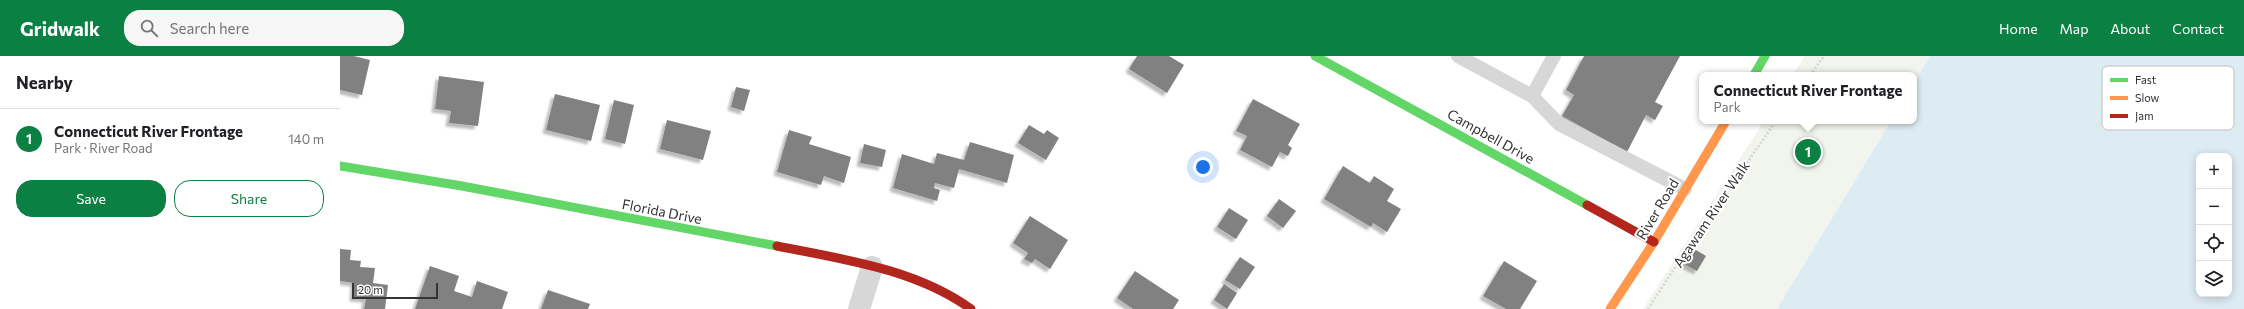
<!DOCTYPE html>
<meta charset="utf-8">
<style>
body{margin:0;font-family:Commissioner,sans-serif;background:#f6f6f6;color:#202124}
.controls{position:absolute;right:12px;bottom:12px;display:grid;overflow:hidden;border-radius:8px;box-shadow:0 2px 10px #0003}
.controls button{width:36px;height:36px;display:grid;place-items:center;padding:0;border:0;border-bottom:1px solid #e0e0e0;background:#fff;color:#202124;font:20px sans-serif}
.scale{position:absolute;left:12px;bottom:10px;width:86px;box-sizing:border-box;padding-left:4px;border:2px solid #333;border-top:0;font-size:11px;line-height:14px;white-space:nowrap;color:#333;-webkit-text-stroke:3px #fff;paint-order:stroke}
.you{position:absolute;left:863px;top:111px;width:14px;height:14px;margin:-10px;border:3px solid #fff;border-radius:50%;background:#1a73e8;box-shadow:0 0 0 6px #1a73e833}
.badge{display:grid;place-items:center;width:26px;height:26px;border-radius:50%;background:#0b8043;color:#fff;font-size:13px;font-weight:700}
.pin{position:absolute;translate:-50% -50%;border:2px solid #fff;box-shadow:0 1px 4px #0006}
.popup{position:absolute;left:1359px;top:16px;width:218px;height:52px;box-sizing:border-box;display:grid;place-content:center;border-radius:8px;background:#fff;filter:drop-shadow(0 1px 3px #0005);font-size:13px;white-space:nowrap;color:#757577}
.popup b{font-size:15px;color:#202124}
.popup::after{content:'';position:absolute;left:50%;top:100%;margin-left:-8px;border:8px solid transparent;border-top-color:#fff}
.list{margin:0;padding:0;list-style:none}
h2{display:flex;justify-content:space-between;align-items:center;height:52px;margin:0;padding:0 16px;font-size:17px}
h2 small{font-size:13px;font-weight:400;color:#757577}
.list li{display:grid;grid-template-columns:26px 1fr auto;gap:12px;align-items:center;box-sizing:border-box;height:60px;padding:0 16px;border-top:1px solid #e0e0e0}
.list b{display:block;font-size:15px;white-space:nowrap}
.list p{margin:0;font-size:13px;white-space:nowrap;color:#757577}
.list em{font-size:13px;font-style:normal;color:#757577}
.actions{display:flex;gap:8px;padding:12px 16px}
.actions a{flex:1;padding:9px 0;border:1px solid #0b8043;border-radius:16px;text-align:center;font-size:14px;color:#0b8043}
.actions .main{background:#0b8043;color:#fff}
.icon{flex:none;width:22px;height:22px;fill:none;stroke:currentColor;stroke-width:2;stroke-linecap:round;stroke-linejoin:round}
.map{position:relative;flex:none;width:1904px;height:253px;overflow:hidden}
header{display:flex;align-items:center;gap:24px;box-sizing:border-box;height:56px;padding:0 20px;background:#0b8043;color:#fff}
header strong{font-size:19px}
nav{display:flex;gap:22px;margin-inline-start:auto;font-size:14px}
.search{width:280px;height:36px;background:#f6f6f6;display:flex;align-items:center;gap:10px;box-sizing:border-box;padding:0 14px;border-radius:16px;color:#757577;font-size:15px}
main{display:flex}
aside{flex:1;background:#fff}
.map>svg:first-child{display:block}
</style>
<header>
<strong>Gridwalk</strong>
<div class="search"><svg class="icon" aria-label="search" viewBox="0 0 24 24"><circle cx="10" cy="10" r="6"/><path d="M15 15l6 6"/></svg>Search here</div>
<nav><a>Home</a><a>Map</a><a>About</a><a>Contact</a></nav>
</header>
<main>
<aside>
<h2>Nearby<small></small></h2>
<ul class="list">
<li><span class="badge">1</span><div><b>Connecticut River Frontage</b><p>Park · River Road</p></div><em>140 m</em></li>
</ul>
<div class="actions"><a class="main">Save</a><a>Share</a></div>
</aside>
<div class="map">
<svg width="1904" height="253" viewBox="0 0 1904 253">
<defs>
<filter id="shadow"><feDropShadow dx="-3.5" dy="3.5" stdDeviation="1" flood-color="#0004"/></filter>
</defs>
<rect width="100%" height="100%" fill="#fff"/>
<g fill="#f1f5ed">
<path d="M1465 0H1590L1574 27V19H1453Z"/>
<path d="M1424 65H1551L1437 253H1303Z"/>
</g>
<path fill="#ddebf3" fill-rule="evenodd" d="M1590 0H1904V253H1437L1551 65H1574V27ZM1859 100H1889V238H1859Z"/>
<g fill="#818181" filter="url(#shadow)">
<path d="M0 0H14L30 4 22 39 0 34Z"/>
<path d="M797 0H829L844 9 827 37 789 13Z"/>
<path d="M1244 0H1340L1315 46 1323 50 1315 64 1306 59 1287 96 1222 60 1234 39 1226 34Z"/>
<path d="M99 20 144 26 138 70 109 67 111 55 95 53Z"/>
<path d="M396 31 410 34 404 55 391 51Z"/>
<path d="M215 38 260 49 251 85 206 74Z"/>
<path d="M913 43 960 68 948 89 952 92 948 100 940 96 932 111 900 94 907 80 896 75Z"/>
<path d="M274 44 294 49 285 88 265 83Z"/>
<path d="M327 64 371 75 363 104 320 93Z"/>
<path d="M689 69 704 78 707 74 719 82 706 104 678 87Z"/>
<path d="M449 74 472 81 469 88 511 101 504 127 484 120 481 129 437 116Z"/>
<path d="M630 86 674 99 667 127 619 113 614 132 595 127 594 132 600 134 597 145 553 132 562 98 594 108 597 97 624 104Z"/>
<path d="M524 88 546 94 542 111 520 107Z"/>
<path d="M1003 110 1030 127 1034 120 1054 133 1047 145 1061 153 1047 176 1033 167 1031 171 984 143Z"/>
<path d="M939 143 956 155 943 172 927 160Z"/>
<path d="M889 152 908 164 896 183 877 171Z"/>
<path d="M690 160 728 184 710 213 695 203 692 207 684 203 688 197 673 187Z"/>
<path d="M1351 191 1366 200 1357 215 1342 207Z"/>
<path d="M0 193 11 194 10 204 21 205 20 211 35 212 33 227 48 229 45 253H24L26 243 13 242 14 227 0 225Z"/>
<path d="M900 201 915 211 900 233 885 224Z"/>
<path d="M1164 205 1197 225 1180 253H1166L1143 240Z"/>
<path d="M90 210 119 220 114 235 132 241 137 225 168 236 162 253H75Z"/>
<path d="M795 215 839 244 833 253H793L777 242Z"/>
<path d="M884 228 897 237 887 253 874 244Z"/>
<path d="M208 234 250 248 248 253H201Z"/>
</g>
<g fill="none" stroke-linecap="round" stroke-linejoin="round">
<g stroke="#d6d6d6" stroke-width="2.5" stroke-dasharray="2 2" stroke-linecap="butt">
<path d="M1470 19 1484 0"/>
<path d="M1308 253 1345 196 1436 65"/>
</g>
<g stroke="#d7d7d7" stroke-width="14">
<path d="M1118 0 1192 40 1219 68 1345 133"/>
<path d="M1192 40 1214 0"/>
</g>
<path stroke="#d7d7d7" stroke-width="22" d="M519 253 532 211"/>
<g stroke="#63d668" stroke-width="9">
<path d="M975 0 1247 149"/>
<path d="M1414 19 1425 0"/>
<path d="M0 110 122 130 437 190"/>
</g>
<path stroke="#ff974d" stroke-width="9" d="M1270 253 1314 186 1386 65"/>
<g stroke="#b3261e" stroke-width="9">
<path d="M1247 149 1314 186"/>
<path d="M437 190C502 203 576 213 631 253"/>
</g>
</g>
<g text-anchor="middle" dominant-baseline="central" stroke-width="4" stroke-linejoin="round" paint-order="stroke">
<g font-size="14" fill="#333" stroke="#fff">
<text transform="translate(1151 80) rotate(29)">Campbell Drive</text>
<text transform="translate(1317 153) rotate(-59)">River Road</text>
<text transform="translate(322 155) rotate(11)">Florida Drive</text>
<text transform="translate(1371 158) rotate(-56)">Agawam River Walk</text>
</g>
</g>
<rect x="1762" y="10" width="132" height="64" rx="6" fill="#fff" stroke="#c2c2c2" stroke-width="1"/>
<rect x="1770" y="22" width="18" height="4" fill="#63d668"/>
<rect x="1770" y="40" width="18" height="4" fill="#ff974d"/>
<rect x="1770" y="58" width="18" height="4" fill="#b3261e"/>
<g font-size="11" fill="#333">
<text x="1795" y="28">Fast</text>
<text x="1795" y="46">Slow</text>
<text x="1795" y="64">Jam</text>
</g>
</svg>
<div class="controls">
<button>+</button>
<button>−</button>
<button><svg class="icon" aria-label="locate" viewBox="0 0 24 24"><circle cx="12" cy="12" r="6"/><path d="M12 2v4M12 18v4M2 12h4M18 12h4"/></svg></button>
<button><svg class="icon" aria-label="layers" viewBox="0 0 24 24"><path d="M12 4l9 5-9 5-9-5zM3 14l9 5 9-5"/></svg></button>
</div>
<div class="scale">20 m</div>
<div class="you"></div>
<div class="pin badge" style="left:1468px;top:96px">1</div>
<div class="popup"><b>Connecticut River Frontage</b>Park</div>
</div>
</main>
